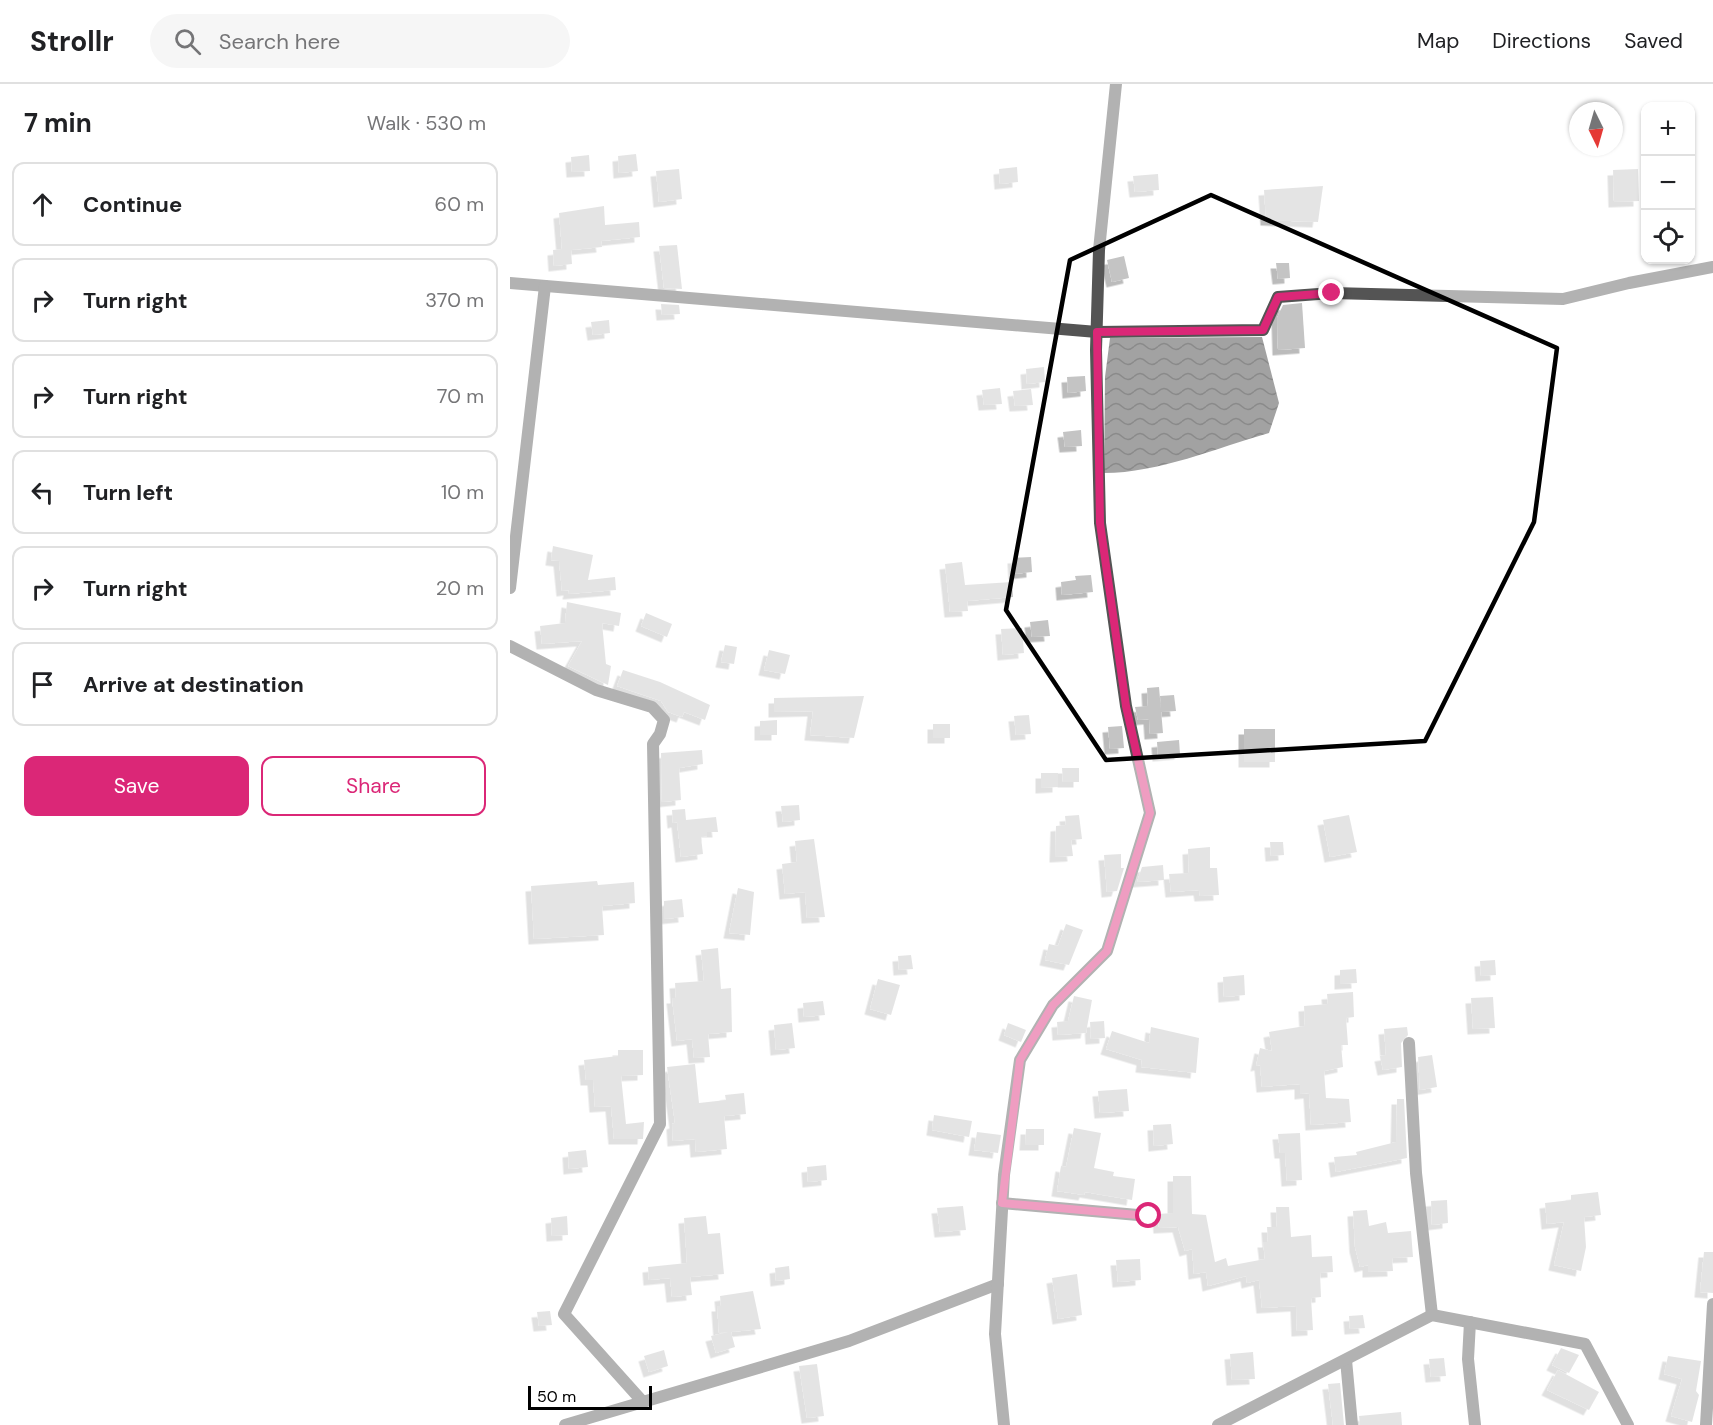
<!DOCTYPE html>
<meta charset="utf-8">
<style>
body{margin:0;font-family:"DM Sans",sans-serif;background:#f6f6f6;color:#202124}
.controls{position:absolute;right:18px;top:18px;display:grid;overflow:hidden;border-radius:12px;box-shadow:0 2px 4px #0004}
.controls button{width:54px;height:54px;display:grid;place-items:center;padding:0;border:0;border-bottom:2px solid #e0e0e0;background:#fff;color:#202124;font:30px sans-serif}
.compass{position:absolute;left:1059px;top:18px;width:54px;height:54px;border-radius:50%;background:#fff;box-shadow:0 2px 4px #0004;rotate:175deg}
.scale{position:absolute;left:18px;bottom:15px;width:124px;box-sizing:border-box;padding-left:6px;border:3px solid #000;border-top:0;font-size:16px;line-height:21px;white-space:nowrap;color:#000;-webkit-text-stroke:4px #fff;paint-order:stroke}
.stop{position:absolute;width:18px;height:18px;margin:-14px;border:4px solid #db2777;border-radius:50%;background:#fff}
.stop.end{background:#db2777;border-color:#fff;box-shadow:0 2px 6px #0008}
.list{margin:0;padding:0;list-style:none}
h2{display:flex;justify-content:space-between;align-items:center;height:78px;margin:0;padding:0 24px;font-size:26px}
h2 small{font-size:20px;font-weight:400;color:#757577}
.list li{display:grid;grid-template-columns:39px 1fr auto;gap:18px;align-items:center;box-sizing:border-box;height:84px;margin:0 12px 12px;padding:0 12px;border:2px solid #e0e0e0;border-radius:12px}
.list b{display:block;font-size:22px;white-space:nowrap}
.list em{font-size:20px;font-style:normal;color:#757577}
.actions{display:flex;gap:12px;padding:18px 24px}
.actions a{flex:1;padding:14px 0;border:2px solid #db2777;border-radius:12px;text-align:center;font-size:21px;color:#db2777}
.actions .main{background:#db2777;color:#fff}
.icon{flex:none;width:33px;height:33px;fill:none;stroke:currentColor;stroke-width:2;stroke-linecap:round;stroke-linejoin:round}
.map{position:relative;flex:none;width:1203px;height:1341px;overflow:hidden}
header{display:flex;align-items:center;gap:36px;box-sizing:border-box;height:84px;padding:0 30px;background:#fff;border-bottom:2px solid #e0e0e0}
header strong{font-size:28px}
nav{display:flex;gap:33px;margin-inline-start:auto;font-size:21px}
.search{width:420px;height:54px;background:#f6f6f6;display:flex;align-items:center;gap:15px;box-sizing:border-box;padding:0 21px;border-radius:33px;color:#757577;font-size:22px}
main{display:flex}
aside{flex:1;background:#fff}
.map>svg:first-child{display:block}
</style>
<header>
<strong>Strollr</strong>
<div class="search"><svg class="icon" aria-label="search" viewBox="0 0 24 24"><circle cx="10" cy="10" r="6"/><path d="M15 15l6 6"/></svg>Search here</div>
<nav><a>Map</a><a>Directions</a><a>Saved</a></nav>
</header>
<main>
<aside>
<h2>7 min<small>Walk · 530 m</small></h2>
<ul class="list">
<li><svg class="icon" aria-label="ahead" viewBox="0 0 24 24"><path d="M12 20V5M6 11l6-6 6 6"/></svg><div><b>Continue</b></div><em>60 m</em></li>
<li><svg class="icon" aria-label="right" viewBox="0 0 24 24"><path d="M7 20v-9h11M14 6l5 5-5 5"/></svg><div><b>Turn right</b></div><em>370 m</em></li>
<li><svg class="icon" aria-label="right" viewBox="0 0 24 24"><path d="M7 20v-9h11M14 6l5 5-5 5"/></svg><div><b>Turn right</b></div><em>70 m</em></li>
<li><svg class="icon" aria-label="left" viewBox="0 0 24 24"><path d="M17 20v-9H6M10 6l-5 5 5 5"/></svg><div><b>Turn left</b></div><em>10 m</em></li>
<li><svg class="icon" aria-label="right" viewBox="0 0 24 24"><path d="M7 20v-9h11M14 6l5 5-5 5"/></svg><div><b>Turn right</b></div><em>20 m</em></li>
<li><svg class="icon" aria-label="arrive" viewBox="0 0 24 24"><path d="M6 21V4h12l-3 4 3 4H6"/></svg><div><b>Arrive at destination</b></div></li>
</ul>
<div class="actions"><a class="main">Save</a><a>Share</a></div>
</aside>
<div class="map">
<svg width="1203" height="1341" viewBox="0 0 1203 1341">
<defs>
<pattern id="water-waves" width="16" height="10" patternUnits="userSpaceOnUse" patternTransform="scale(1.5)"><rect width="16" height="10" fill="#a2a2a2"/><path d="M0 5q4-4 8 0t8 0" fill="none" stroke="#8a8a8a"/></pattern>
<filter id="shadow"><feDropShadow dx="-5.5" dy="5.5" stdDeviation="0" flood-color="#0004"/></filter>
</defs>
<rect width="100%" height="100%" fill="#fff"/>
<path fill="url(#water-waves)" d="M752 253 769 319 759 349C706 364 649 389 594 389L595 293 600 254Z"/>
<g fill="#c4c4c4" filter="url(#shadow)">
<path d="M126 70 128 87 109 89 108 72Z"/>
<path d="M79 71 80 87 62 88 61 73Z"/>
<path d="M507 83 508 98 490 100 489 85Z"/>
<path d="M169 85 172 115 149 118 146 87Z"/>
<path d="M1128 85 1129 117 1104 118 1103 86Z"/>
<path d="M648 90 649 106 625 108 623 92Z"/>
<path d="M813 102 808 138 756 136 754 106Z"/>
<path d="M94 122 95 141 129 138 130 153 91 157 92 163 61 166 62 180 44 182 43 166 52 165 49 129Z"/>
<path d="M167 161 172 205 154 204 149 162Z"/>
<path d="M614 172 619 194 602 198 597 176Z"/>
<path d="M766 179H779L780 194 768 195Z"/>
<path d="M792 219 795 264 768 266 767 234 773 221Z"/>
<path d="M151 220 169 221 170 230 152 231Z"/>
<path d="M99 236 100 249 83 251 81 238Z"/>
<path d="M534 283 535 298 517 300 516 285Z"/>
<path d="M575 292 576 307 558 309 557 293Z"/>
<path d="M490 304 492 320 474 321 472 306Z"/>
<path d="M521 305 523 321 505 322 503 307Z"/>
<path d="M571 346 572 362 555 363 553 348Z"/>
<path d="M43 462 83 471 78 496 105 493 106 506 58 510 59 506 52 507 49 477 41 476Z"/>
<path d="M521 473 522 488 504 490 503 474Z"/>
<path d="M452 478 455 501 502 498 503 513 457 517 458 527 440 528 435 480Z"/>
<path d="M581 491 583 508 552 511 551 498 566 496 565 492Z"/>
<path d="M57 518 111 529 109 542 92 539 96 580 101 582 98 601 58 582 72 557 32 560 30 542 55 539Z"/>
<path d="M136 529 162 540 157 553 131 542Z"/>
<path d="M538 536 540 552 522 553 520 538Z"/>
<path d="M512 544 514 569 493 571 491 545Z"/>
<path d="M215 561 227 563 224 580 211 578Z"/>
<path d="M259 566 280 571 275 590 254 586Z"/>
<path d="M113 586 150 598 200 621 195 636 174 628 172 633 158 628 151 617 107 602Z"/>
<path d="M649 603 653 649 640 650 639 635 628 636 625 623 638 622 637 604Z"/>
<path d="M664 611 666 627 651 628 650 612Z"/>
<path d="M354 612 344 654 300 651 303 627 264 628V614Z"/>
<path d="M519 631 521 650 506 651 504 632Z"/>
<path d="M267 636V651H250V637Z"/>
<rect x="423" y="640" width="17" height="14"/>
<path d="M612 642 614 664 600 665 598 643Z"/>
<rect x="734" y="645" width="31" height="33"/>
<path d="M669 656 670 670 648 672 647 658Z"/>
<path d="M192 666 193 680 169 684 171 716 152 718 151 669Z"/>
<path d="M552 684H569V698H553Z"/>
<path d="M531 689H548V703L531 704Z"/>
<path d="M289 721 290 736 273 738 271 722Z"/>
<path d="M175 725 176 736 206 733 208 748H197V752L191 753 193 770 171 773 167 738 163 739 162 726Z"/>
<path d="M569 731 572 755 561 756 563 772 545 773 546 742 556 741 555 732Z"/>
<path d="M839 731 847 768 820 773 813 736Z"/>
<path d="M304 755 315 833 297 834 295 808 275 810 272 780 287 778 285 757Z"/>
<path d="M760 758H773L774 771 761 772Z"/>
<path d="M700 763V784H707L709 811 690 812 689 806 661 808 659 790 679 789 678 765Z"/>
<path d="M611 770V784H614L607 807 597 808 594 771Z"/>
<path d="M653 781 654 796 627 798 632 783Z"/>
<path d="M87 797 88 801 124 798 125 819 92 822 94 851 24 855 21 802Z"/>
<path d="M228 804 244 808 240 851 219 849Z"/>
<path d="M172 815 174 833 154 835V817Z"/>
<path d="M556 840 573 846 559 881 535 876 539 860 548 862Z"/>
<path d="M208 864 211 905 221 904 222 948 198 950 200 973 184 974 182 955 167 957 162 914H166L165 899 194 897 191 866Z"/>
<path d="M401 871 403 885 389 886 388 872Z"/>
<path d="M985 876 986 891 971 892 970 877Z"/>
<path d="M846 885 847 899 830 900V886Z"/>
<path d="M734 891 735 911 714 913 713 893Z"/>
<path d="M368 895 390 901 381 931 360 925Z"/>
<path d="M843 908 844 933 836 934 838 961H831L833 983 814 987 816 1014 839 1015 841 1038 801 1041 799 1009 790 1010V1000L752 1003 750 981 746 982 750 964 762 967 759 948 795 942 794 922 818 920 817 910Z"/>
<path d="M564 912 582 916 576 949 548 951 547 938 558 937Z"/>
<path d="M983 913 985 944 963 945 961 914Z"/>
<path d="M313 917 315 931 294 933 293 919Z"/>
<path d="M594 937 595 954 581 955 580 938Z"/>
<path d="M282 939 285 964 266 966 264 941Z"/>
<path d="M498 939 516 946 511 958 494 951Z"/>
<path d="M641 943 689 954 686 989 631 983 632 976 596 965 602 947 639 959Z"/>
<path d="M897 943 898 951 891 959 892 983 873 986 870 972 876 971 874 945Z"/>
<path d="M108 966H133V991L111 992 116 1040 134 1038 133 1055H104L101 1022 85 1023 83 996H76L74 976 108 972Z"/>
<path d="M922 971 927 1003 910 1006 908 973Z"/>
<path d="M185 980 189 1019 216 1016 215 1011 234 1009 236 1030 214 1032 217 1065 186 1068 185 1055 163 1057 162 1040 165 1039 157 983Z"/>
<path d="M617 1005 619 1027 590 1029 588 1007Z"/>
<path d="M887 1015H894L897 1074 826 1088 824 1073 847 1071 846 1068 886 1058Z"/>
<path d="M424 1031 462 1037 459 1053 422 1046Z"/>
<path d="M661 1040 663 1060 644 1062 643 1041Z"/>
<path d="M564 1044 591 1049 584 1084 604 1088 603 1092 625 1095 622 1116 575 1108 574 1111 547 1107 551 1082 556 1083Z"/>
<path d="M516 1045H534V1061H515Z"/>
<path d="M467 1048 491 1051 488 1069 464 1066Z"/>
<path d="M790 1049 792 1096 777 1097 775 1069H770L768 1050Z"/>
<path d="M76 1066 78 1083 59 1085 58 1068Z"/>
<path d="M316 1081 317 1096 298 1098 297 1083Z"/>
<path d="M663 1092H681L682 1130 696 1131 705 1178 716 1174 718 1182 755 1175 753 1158H758L757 1143H767L766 1123H779L781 1153 801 1151 802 1173 822 1172 823 1188 810 1189 811 1213 801 1214 803 1246 787 1247 786 1222 752 1224 749 1196 737 1199 736 1192 698 1202 696 1188 684 1190 682 1165 675 1167 668 1143 649 1144 648 1130 663 1129Z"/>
<path d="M1088 1108 1091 1131 1074 1133 1076 1163 1071 1187 1044 1181 1054 1138 1037 1140 1035 1119 1061 1116V1111Z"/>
<path d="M937 1116 938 1139 922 1141 921 1117Z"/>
<path d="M453 1122 456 1146 430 1148 427 1124Z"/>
<path d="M857 1126 859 1142 876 1138 878 1149 901 1147 903 1173 882 1174 883 1187 858 1188V1181L850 1183 845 1163 843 1127Z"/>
<path d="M57 1132 58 1151 42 1152 41 1134Z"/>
<path d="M196 1132 198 1150 210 1149 214 1190 180 1193 182 1211 162 1213 160 1194 139 1196 138 1183 177 1179 174 1134Z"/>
<path d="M1194 1168H1203V1209L1190 1208Z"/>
<path d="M630 1175 631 1196 608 1198 606 1176Z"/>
<path d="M279 1182 280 1195 266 1197 265 1184Z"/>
<path d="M567 1190 572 1231 548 1235 542 1194Z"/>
<path d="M243 1207 251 1245 221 1248 225 1263 206 1269 201 1252 218 1248 209 1249 207 1222H211L210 1212Z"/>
<path d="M40 1227 42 1241 29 1242 27 1228Z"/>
<path d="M853 1231 855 1244 840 1245 839 1232Z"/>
<path d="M1051 1264 1069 1271 1059 1289 1042 1281Z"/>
<path d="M154 1266 158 1282 139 1288 134 1272Z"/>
<path d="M743 1268 745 1295 722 1296 720 1270Z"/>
<path d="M1158 1272 1191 1277 1186 1307 1189 1311 1182 1338 1161 1332 1172 1295 1154 1290Z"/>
<path d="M934 1274 936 1292 921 1293 919 1275Z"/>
<path d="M307 1280 314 1332 297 1334 289 1282Z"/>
<path d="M1048 1286 1089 1308 1079 1326 1037 1306Z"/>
<path d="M830 1299 834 1341H823L818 1300Z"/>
<path d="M891 1328 892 1341H850L849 1332Z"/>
</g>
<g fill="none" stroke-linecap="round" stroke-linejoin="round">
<g stroke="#545454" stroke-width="12">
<path d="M0 199 587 248 753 246 768 213 822 209 1053 215 1119 199 1203 183"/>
<path d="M0 504 35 202"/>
<path d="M0 562 86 606 142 623 154 636 150 650 143 660 150 1040 54 1230 132 1317"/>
<path d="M899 959 906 1089 922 1231"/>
<path d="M492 1119 639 1132"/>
<path d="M960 1238 958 1275 965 1341"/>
<path d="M836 1276 842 1341"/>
<path d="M55 1341 339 1257 488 1200"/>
<path d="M494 1341 485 1250 494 1091 510 976 543 921 597 867 640 729 616 622 590 439 586 266 589 166 606 0"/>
<path d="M708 1341 922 1231 1075 1260 1118 1341"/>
<path d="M1196 1341 1203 1220"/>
</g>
</g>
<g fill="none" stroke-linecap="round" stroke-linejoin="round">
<path stroke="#db2777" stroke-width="8" d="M639 1132 492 1119 510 976 543 921 597 867 640 729 616 622 590 439 587 248 753 246 768 213 822 209"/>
</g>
<path d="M0 0H1203V1341H0ZM701 111 1047 264 1024 438 915 657 596 676 496 526 560 176Z" fill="#fff" fill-opacity=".55" fill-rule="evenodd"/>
<path fill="none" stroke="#000" stroke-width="4.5" stroke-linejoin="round" d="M701 111 1047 264 1024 438 915 657 596 676 496 526 560 176Z"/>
</svg>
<div class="controls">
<button>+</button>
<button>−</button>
<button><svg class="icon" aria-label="locate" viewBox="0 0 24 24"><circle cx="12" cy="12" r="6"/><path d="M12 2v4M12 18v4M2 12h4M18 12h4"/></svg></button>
</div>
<svg class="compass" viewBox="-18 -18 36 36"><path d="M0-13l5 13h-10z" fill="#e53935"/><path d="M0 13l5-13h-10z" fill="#757577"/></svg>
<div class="scale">50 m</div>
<div class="stop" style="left:639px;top:1132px"></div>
<div class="stop end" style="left:822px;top:209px"></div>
</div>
</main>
